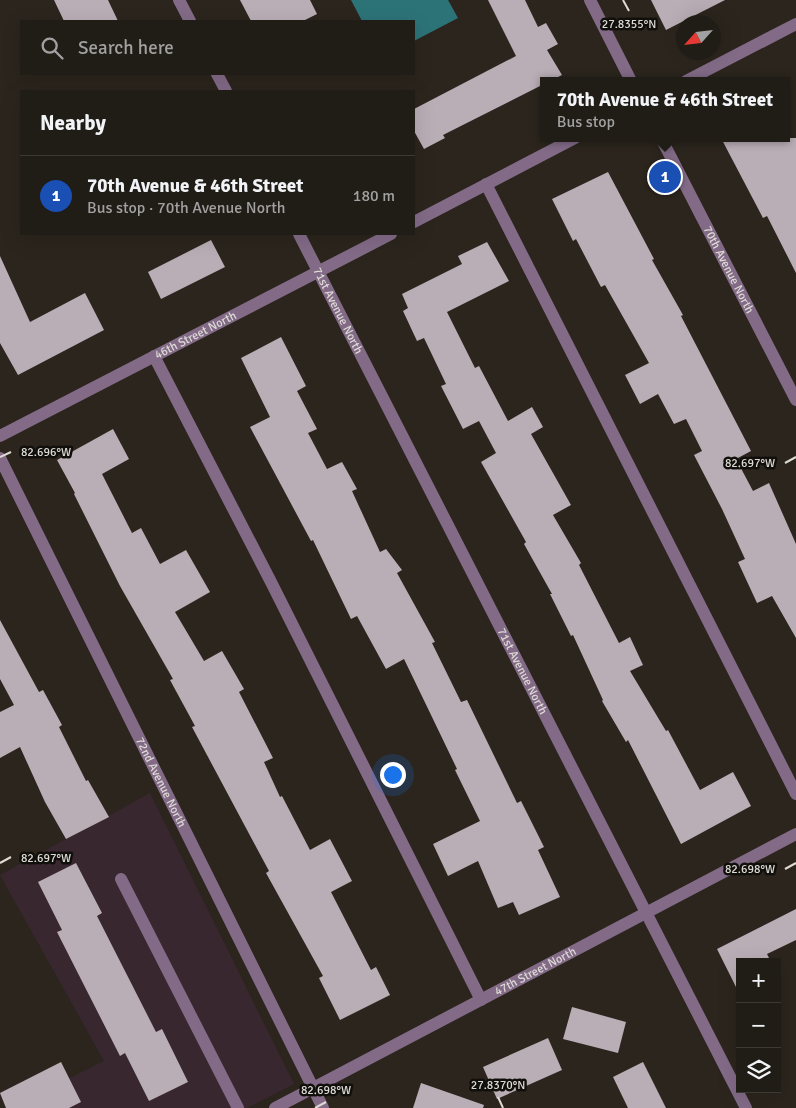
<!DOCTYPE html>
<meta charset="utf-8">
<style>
body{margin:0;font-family:Signika,sans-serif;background:#28251f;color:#f1f3f6}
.controls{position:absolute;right:15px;bottom:15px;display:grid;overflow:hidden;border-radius:0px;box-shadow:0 5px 20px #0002}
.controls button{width:45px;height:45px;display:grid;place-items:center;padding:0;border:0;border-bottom:1px solid #3d3a35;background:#201c16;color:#f1f3f6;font:25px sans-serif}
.compass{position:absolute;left:676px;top:15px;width:45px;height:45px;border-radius:50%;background:#201c16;box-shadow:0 5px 20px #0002;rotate:243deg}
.you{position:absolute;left:392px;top:774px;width:18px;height:18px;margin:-12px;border:4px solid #fff;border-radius:50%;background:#1a73e8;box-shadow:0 0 0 8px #1a73e833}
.badge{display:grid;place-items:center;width:32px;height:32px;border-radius:50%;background:#fe8ebc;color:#fff;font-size:16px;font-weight:700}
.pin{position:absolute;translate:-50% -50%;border:2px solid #fff;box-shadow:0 1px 5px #0006}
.popup{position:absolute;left:540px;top:77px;width:250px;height:65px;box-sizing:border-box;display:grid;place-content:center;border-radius:0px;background:#201c16;filter:drop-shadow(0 1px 4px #0005);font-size:16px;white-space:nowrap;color:#a2a1a1}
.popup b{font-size:19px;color:#f1f3f6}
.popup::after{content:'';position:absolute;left:50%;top:100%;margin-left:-10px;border:10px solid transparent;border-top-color:#201c16}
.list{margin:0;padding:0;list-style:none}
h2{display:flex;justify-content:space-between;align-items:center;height:65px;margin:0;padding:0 20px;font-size:21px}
h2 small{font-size:16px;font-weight:400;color:#a2a1a1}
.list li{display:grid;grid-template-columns:32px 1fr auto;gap:15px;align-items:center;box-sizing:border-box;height:80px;padding:0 20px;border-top:1px solid #3d3a35}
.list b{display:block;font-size:19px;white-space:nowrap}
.list p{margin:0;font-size:16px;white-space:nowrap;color:#a2a1a1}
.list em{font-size:16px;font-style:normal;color:#a2a1a1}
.icon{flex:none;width:28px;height:28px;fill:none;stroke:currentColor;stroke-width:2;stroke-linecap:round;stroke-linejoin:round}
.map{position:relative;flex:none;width:796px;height:1108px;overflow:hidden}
.search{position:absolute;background:#201c16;box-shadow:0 5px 20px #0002;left:20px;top:20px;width:395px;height:55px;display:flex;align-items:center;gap:12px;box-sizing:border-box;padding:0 18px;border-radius:0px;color:#a2a1a1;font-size:19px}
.panel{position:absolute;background:#201c16;box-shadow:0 5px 20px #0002;left:20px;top:90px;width:395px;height:145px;border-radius:0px}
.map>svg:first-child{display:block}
</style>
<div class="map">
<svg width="796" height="1108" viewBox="0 0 796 1108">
<rect width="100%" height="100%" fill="#2b251d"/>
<path fill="#392730" d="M150 793 294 1084 247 1108H9L104 1061 0 875Z"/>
<path fill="#2c7378" d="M351 0H448L458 18 414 41V21H362Z"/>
<g fill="#baaeb6">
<path d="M54 0H108L118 21H64Z"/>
<path d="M240 0H310L317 14 303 21H251Z"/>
<path d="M488 0H525L538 27 546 23 558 44 547 50 562 75 550 81H544V84L443 135 445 138 424 149 414 131V109L516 56Z"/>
<path d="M651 0H725L666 30Z"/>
<path d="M721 138H796V273L767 216 763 218Z"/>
<path d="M608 172 654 259 652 260 683 315 681 316 751 451 736 459 753 491 769 483 796 544V638L772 596 757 603 738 562 745 559 722 509 694 455 702 451 686 419 674 424 658 394 640 404 625 375 649 363 605 285 601 287 576 239 573 241 552 199Z"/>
<path d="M211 240 225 267 161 299 148 272Z"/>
<path d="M487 242 509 281 447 312 475 368 479 366 508 421 532 407 543 427 531 434 571 505 553 515 581 563 579 565 619 643 630 637 643 665 630 671 666 731 668 730 700 790 733 772 751 806 681 844 628 740 626 742 602 701 603 700 573 635 571 636 550 594H552L524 544 526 542 481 462 496 453 479 421 463 429 441 386 446 384 424 338 417 341 403 311 408 308 402 294 462 264 458 256Z"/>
<path d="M0 256 30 322 85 293 104 330 18 375 0 343Z"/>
<path d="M281 337 306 386 297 391 317 429 308 433 327 469 342 462 357 489 352 491 380 552 386 549 402 570 397 573 435 642 432 643 461 702 467 700 517 803 521 801 544 847 538 850 560 897 519 915 513 902 498 908 478 861 448 876 433 844 480 821 455 770 457 769 432 717 404 659 386 669 357 616 351 619 313 540 311 541 250 427 270 417 241 358Z"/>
<path d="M113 429 129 459 102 474 132 533 141 528 160 564 186 550 210 592 175 612 204 661 222 651 244 689 239 692 273 758 264 762 280 797 282 796 310 850 330 839 352 881 331 892 371 970 376 967 390 995 340 1020 319 978 323 976 266 873 269 871 192 727 195 726 170 680 173 679 120 586 74 494 75 493 57 460Z"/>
<path d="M0 620 39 692 43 690 62 725 59 727 86 781 88 780 109 817 66 839 45 802 20 747 0 758V712L14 705 0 679Z"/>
<path d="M76 863 102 913 97 916 156 1032 162 1029 188 1082 149 1101 125 1053 120 1056 57 932 62 930 38 882Z"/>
<path d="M796 909V940L767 954 771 962H740V995L717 949Z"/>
<path d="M572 1007 626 1022 618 1053 563 1039Z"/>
<path d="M548 1038 562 1070 497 1099 483 1067Z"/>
<path d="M61 1062 81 1102 69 1108H6L0 1093Z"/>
<path d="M643 1062 666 1108H628L613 1077Z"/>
<path d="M421 1083 484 1105 483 1108H413Z"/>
</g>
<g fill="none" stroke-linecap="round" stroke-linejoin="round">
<g stroke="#836b88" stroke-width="12">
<path d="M179 0 190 21"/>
<path d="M590 0 631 81"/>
<path d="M217 74 226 91"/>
<path d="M686 81 796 24"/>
<path id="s1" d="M661 138 796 400"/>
<path d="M486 184 796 794"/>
<path d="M414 222 575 138"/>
<path id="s2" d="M299 234 746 1108"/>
<path d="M154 356 271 582 481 1000"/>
<path id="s3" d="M0 436 391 234"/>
<path id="s4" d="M0 458 323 1108"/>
<path d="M121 879 238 1108"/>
<path id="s5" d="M275 1108 796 834"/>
</g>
</g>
<path fill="none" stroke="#dedbd5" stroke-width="2" d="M623 0 629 11M0 457 11 452M785 463 796 457M0 863 11 857M785 869 796 863M498 1097 503 1108M315 1108 326 1102"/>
<g text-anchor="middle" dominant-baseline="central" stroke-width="5" stroke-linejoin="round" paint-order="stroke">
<g font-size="12" fill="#dedbd5" stroke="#110f0b">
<text stroke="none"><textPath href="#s1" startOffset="148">70th Avenue North</textPath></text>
<text stroke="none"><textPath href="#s2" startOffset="86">71st Avenue North</textPath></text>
<text stroke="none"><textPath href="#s3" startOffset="220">46th Street North</textPath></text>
<text stroke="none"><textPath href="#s2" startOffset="491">71st Avenue North</textPath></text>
<text stroke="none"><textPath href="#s4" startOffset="362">72nd Avenue North</textPath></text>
<text stroke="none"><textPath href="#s5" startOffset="294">47th Street North</textPath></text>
</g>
</g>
<g font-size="12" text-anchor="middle" fill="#dedbd5" stroke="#110f0b" stroke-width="5" stroke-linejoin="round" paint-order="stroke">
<text x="629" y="28">27.8355°N</text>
<text x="46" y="456">82.696°W</text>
<text x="750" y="467">82.697°W</text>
<text x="46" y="862">82.697°W</text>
<text x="750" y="873">82.698°W</text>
<text x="498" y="1089">27.8370°N</text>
<text x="326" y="1094">82.698°W</text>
</g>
</svg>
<div class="controls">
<button>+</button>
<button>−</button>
<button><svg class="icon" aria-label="layers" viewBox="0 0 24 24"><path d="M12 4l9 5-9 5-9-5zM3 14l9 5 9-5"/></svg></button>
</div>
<svg class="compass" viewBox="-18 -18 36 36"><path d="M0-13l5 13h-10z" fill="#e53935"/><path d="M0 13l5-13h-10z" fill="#a2a1a1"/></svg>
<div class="you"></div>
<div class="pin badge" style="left:665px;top:177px;background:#1a4fb4">1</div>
<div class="popup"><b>70th Avenue &amp; 46th Street</b>Bus stop</div>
<div class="search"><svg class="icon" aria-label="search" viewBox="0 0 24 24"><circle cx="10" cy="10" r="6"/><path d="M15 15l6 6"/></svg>Search here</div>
<section class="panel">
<h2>Nearby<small></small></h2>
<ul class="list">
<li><span class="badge" style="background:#1a4fb4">1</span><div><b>70th Avenue &amp; 46th Street</b><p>Bus stop · 70th Avenue North</p></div><em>180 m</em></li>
</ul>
</section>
</div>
